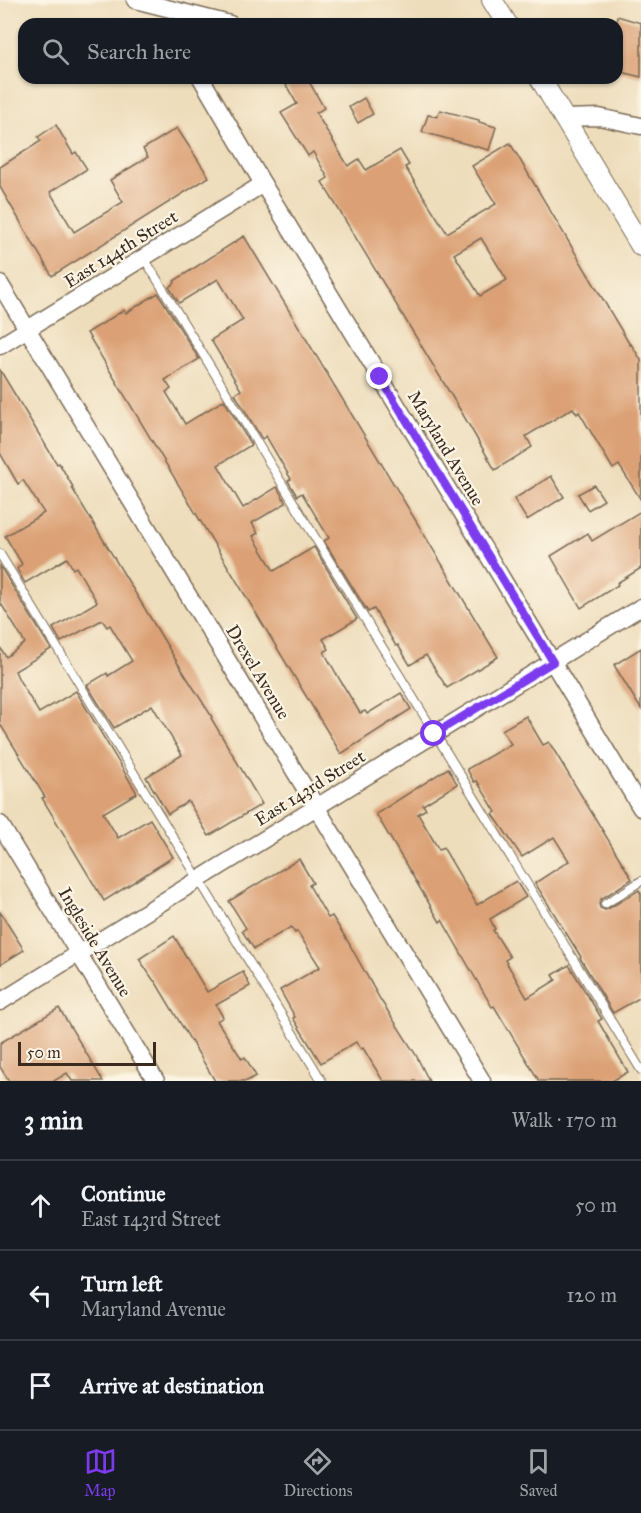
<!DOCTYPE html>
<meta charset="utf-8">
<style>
body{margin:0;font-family:"IM FELL Great Primer",serif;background:#20242c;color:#f1f3f6}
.scale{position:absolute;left:18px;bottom:15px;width:138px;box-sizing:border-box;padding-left:6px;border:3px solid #3b2a1e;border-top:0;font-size:16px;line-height:21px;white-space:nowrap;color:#3b2a1e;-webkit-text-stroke:4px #fcf5e5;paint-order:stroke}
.stop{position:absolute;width:18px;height:18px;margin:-14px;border:4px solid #7c3aed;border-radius:50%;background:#fff}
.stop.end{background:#7c3aed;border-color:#fff;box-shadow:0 2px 6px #0008}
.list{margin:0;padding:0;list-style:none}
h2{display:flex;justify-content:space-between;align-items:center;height:78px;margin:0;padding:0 24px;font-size:26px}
h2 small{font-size:20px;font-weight:400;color:#9ea1a6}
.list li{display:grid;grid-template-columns:39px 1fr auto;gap:18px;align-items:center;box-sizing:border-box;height:90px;padding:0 24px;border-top:2px solid #363941}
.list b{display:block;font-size:22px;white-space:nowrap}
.list p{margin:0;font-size:20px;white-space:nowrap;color:#9ea1a6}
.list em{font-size:20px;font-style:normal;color:#9ea1a6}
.icon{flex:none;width:33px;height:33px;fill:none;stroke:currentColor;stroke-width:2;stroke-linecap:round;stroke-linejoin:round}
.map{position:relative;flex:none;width:641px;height:1081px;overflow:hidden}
.search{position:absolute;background:#171b24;box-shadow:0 2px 4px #0004;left:18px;right:18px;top:18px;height:66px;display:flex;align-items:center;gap:15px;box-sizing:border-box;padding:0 21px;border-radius:18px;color:#9ea1a6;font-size:22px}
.sheet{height:348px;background:#171b24}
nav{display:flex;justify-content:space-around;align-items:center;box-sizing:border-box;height:84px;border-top:2px solid #363941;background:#171b24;font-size:16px;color:#9ea1a6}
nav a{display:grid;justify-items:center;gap:3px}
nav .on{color:#7c3aed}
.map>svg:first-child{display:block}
</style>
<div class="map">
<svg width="641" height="1081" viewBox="0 0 641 1081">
<rect width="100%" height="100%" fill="#fcf5e5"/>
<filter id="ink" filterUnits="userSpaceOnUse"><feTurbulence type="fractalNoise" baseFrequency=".0167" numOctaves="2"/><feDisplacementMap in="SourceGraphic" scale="12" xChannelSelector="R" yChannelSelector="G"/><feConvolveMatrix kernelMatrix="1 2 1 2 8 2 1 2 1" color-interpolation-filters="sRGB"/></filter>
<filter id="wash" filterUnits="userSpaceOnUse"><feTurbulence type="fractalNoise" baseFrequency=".008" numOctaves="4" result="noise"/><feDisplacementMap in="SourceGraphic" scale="24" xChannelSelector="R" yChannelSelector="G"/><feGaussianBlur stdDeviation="1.35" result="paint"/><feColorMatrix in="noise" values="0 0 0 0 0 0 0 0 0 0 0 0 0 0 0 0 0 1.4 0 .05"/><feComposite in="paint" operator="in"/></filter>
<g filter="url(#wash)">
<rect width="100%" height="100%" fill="#edb"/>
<g id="blocks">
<g fill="#dba074" fill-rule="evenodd">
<path d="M617 16 641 23V77L617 71Z"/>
<path d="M298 78H307L324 108 316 113 348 166 359 159 366 170 400 150 409 165 405 167 447 233 496 204 472 166 510 143 630 345 631 344 641 360V500L619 465 613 469 579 412 577 414 573 408 526 436 532 447 495 470 462 413 322 182 328 178 313 152 308 156 281 113 297 104 286 85ZM481 238 507 280 480 296 454 254Z"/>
<path d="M364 98 373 114 358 123 349 107Z"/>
<path d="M440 110 479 120V122L496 127 489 150 422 132 428 115 437 117Z"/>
<path d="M56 125 73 154 76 152 87 169 50 192 74 232 123 202 110 180 148 157 143 149 177 128 209 177 52 276 0 187V167L41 141 38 137Z"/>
<path d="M244 236 498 657 447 688 426 655 410 665 398 645 396 646 374 609 368 612 324 541 329 538 302 493 297 496 288 481 291 479 266 436 262 439 235 394 241 390 211 340 243 320 218 279 179 303 169 287 175 283 174 281Z"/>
<path d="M158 293 199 359 165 380 171 389 166 392 185 424 224 400 251 445 218 465 243 508 277 487 286 503 252 523 258 533 253 536 274 571 314 547 357 619 323 639 329 649 324 652 340 680 360 713 365 711 367 714 401 693 411 709 341 754 87 333 124 310 126 313Z"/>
<path d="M0 370 57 464 59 463 73 487 72 488 177 662 212 717 211 718 262 804 209 836 188 801 168 814 146 777 182 755 152 705 114 728 87 685 107 673 108 676 132 661 110 625 107 627 102 620 61 642 53 628 97 602 76 567 73 569 67 558 25 583 17 569 22 564 5 536 44 513 23 480 18 484 0 453Z"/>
<path d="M551 476 564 497 527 520 514 499Z"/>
<path d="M594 485 604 500 588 510 578 494Z"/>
<path d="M641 511V568L617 583 618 585 581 608 551 556 588 533 592 541Z"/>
<path d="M0 566 51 649 15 671 19 680 39 713 76 691 137 793 103 813 118 838 150 819 173 857 104 901 42 798 45 797 0 724V647L6 657 25 643 0 602Z"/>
<path d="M641 648V709L614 665Z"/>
<path d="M526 716 543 745 549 742 632 879 601 899 599 904 600 908 605 910 608 909 639 890 641 894V997L613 1013 580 958 581 957 535 883 569 861 554 837 522 857 493 814 496 812 477 781 474 782 467 769 511 744 502 730Z"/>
<path d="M448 768 457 784 423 805 426 809 418 814 439 850 443 847 477 905 516 881 526 897 490 919 495 929 493 930 510 957 505 960 527 998 556 980 553 975 569 965 602 1019 598 1021 628 1072 612 1081H539L494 1006 492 1007 442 920 440 922 376 814Z"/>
<path d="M299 859 313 883 309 885 328 918 332 916 347 940 380 999 416 1055 429 1081H383L363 1048 361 1049 356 1042 321 1063 293 1018 295 1017 280 990 320 967 297 931 295 933 291 927 254 949 242 931 246 928 229 901Z"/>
<path d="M0 912 24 950 0 965Z"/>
<path d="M174 936 207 992 243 972 250 986 216 1005 223 1017 217 1021 242 1059 245 1057 256 1076 247 1081H215L155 981H154L139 959Z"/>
<path d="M59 1008 103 1081H72L67 1073 54 1081H9L0 1067V1043Z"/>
</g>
</g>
</g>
<g filter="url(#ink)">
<use href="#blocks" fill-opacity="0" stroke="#7a6955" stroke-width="1.5"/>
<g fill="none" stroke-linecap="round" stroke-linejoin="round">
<defs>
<g id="service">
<path d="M144 258 641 1070"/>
<path d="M0 554 322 1081"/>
<path d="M605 904 641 881"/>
</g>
<g id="minor">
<path d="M135 0 230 24"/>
<path d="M201 78 263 184 641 808"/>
<path d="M565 118 599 117 641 126"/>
<path d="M0 284 482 1081"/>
<path d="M0 346 263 184"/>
<path d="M0 824 156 1081"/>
<path d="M0 1002 641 607"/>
</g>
<g id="tertiary">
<path d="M492 0 507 24"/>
<path d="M540 78 641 246"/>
</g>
</defs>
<use href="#service" stroke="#7a6955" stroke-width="10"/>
<use href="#minor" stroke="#7a6955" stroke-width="19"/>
<use href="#tertiary" stroke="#7a6955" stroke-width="22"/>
<use href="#service" stroke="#fff" stroke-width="8"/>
<use href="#minor" stroke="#fff" stroke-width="16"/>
<use href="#tertiary" stroke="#fff" stroke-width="20"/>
</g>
</g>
<g fill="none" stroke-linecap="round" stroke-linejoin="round" filter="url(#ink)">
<path stroke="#7c3aed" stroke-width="8" d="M380 377 553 662 434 734"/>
</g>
<g text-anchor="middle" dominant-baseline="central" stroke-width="4.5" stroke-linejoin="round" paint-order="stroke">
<g font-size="18" fill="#3b2a1e" stroke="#fcf5e5">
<text transform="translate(121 249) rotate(-32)">East 144th Street</text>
<text transform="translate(446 448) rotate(59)">Maryland Avenue</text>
<text transform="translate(258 672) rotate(59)">Drexel Avenue</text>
<text transform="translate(310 788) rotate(-32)">East 143rd Street</text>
<text transform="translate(95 942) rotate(59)">Ingleside Avenue</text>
</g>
</g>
</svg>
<div class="scale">50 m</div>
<div class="stop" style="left:434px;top:734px"></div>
<div class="stop end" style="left:380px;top:377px"></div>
<div class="search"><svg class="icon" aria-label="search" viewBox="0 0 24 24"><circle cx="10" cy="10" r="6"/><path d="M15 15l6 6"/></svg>Search here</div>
</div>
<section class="sheet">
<h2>3 min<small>Walk · 170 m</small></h2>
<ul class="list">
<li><svg class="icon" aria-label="ahead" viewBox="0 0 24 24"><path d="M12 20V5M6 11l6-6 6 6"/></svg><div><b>Continue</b><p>East 143rd Street</p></div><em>50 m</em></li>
<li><svg class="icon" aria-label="left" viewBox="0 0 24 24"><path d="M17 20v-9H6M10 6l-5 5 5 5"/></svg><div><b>Turn left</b><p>Maryland Avenue</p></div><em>120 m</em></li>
<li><svg class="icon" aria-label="arrive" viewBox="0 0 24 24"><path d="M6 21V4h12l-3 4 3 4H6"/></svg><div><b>Arrive at destination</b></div></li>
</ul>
</section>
<nav>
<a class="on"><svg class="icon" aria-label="map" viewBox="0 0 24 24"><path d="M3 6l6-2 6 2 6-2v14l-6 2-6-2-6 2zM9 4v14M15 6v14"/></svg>Map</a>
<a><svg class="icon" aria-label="directions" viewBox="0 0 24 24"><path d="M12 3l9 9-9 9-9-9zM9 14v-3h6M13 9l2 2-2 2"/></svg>Directions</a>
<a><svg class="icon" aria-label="saved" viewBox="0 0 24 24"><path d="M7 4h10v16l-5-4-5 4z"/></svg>Saved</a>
</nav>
